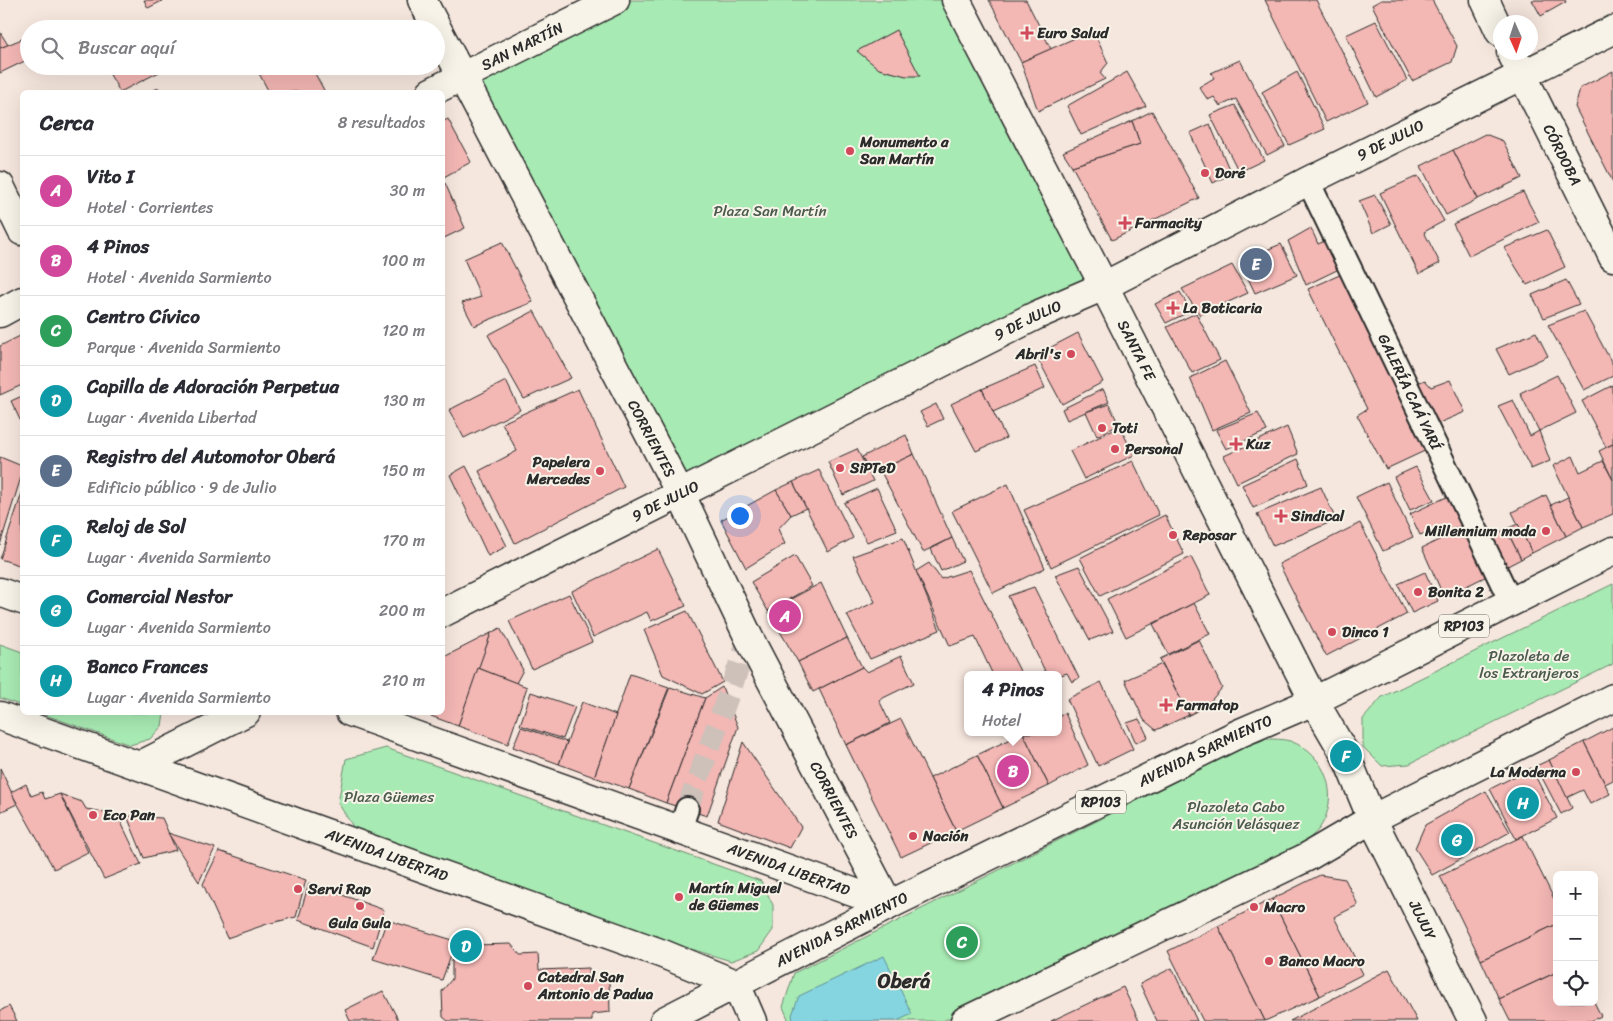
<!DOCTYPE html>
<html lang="es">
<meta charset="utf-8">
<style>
body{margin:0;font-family:Sriracha,sans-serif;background:#f7f7f7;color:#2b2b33}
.controls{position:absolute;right:15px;bottom:15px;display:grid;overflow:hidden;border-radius:8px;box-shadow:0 5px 20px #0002}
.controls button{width:45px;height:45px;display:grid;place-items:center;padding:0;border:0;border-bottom:1px solid #e1e1e2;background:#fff;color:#2b2b33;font:25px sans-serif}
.compass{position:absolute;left:1493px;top:15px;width:45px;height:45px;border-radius:50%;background:#fff;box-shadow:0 5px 20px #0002;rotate:177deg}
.you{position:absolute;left:739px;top:515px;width:18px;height:18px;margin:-12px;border:4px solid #fff;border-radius:50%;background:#1a73e8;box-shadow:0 0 0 8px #1a73e833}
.badge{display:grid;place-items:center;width:32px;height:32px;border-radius:50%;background:#0b8043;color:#fff;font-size:16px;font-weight:700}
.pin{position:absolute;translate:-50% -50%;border:2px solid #fff;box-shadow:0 1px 5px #0006}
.popup{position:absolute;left:964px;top:671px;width:98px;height:65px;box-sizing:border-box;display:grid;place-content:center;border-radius:8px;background:#fff;filter:drop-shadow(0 1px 4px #0005);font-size:16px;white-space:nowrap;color:#7c7c81}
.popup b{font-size:19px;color:#2b2b33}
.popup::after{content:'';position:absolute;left:50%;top:100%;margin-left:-10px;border:10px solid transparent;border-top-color:#fff}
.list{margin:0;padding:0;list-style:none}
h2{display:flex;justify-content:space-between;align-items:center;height:65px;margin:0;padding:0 20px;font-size:21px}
h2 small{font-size:16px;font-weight:400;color:#7c7c81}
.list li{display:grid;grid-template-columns:32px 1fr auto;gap:15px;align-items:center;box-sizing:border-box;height:70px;padding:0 20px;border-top:1px solid #e1e1e2}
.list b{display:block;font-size:19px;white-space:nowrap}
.list p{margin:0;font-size:16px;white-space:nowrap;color:#7c7c81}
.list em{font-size:16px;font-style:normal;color:#7c7c81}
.icon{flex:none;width:28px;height:28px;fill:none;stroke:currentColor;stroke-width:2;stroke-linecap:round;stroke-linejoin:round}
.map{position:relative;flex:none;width:1613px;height:1021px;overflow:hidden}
.search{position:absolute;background:#fff;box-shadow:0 5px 20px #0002;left:20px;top:20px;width:425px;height:55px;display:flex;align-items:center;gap:12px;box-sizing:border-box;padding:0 18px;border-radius:28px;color:#7c7c81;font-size:19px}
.panel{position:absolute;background:#fff;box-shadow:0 5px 20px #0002;left:20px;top:90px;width:425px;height:625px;border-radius:8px}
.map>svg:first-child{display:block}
</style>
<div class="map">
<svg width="1613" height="1021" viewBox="0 0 1613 1021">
<rect width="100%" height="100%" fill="#f6e7de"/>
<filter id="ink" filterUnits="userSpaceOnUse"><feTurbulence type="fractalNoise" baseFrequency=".02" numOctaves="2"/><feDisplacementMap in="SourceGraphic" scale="10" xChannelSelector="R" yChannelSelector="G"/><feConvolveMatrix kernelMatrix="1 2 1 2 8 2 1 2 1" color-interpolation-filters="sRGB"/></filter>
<g filter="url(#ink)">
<g fill="#a8eab3" stroke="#6a8a6f">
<path d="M615 0H956L1104 286 680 493 462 77Z"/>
<path d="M1613 584V664L1409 764 1382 766 1363 747V719L1382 697Z"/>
<path d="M0 644 22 652V706L0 698Z"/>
<path d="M40 713H164L162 726 150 739 130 745Z"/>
<path d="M1267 739C1274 739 1283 739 1290 741 1327 754 1341 798 1319 829 1314 835 1307 840 1301 845L943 1021H789L783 1007 794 973 1246 746Z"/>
<path d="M386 748 761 881 773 905V930L758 951 731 961 668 942 357 833 338 803 346 759Z"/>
</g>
<path fill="#85d5e1" stroke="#619198" d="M884 956 912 1014 897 1021H793L792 1015 799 996Z"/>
<g fill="#f3b7b4" stroke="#2b2b2b">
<path d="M144 0H161L162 1 148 8Z"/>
<path d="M989 0H1026L1051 49 1021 62Z"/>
<path d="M1265 0H1316L1368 102 1326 122Z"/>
<path d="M1381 0H1432L1457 46 1452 62 1412 81 1372 5Z"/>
<path d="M1532 0H1565L1566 2 1541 16Z"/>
<path d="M1376 21 1407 80 1376 97 1346 35Z"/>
<path d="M896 30 920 76H906L879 69 857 51Z"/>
<path d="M1093 30 1108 63 1100 73 1105 79 1038 111 1021 62Z"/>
<path d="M0 32 8 45 0 48Z"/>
<path d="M29 36V59L0 73V48Z"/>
<path d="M1240 60 1285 146 1267 155 1236 99 1220 106 1214 97 1208 100 1199 87 1214 78 1211 73Z"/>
<path d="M105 66H164L165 69 120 92Z"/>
<path d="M255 66H311L325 92H269Z"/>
<path d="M1613 71V182L1575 107 1580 88Z"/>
<path d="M1127 72 1146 106 1081 135 1067 106Z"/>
<path d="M1297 72 1325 129 1289 145 1262 92Z"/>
<path d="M159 88 162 92H148Z"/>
<path d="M1235 105 1264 160 1239 172 1210 115Z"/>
<path d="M1152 111 1199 198 1112 240 1072 166 1140 144 1132 121Z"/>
<path d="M448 119 471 162 442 178V122Z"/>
<path d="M1132 121 1140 144 1072 166 1063 152Z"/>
<path d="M1210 124 1231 174 1213 183 1190 133Z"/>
<path d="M1485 134 1503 141 1522 178 1478 199 1453 150Z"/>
<path d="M1453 150 1478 199 1446 215 1421 166Z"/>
<path d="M1418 176 1444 221 1424 232 1440 263 1419 274 1380 193Z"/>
<path d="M445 183 465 228 442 239V184Z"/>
<path d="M1523 192 1539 222 1469 256 1453 224Z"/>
<path d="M1375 195 1391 224 1373 233 1359 201Z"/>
<path d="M1311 228 1318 244 1327 240 1339 269 1306 285 1288 241Z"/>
<path d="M1547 230 1565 267 1527 285 1504 248Z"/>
<path d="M502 242 533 302 474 326 462 303 481 297 464 259Z"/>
<path d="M1281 244 1297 275 1255 293 1240 261Z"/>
<path d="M1232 265 1248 293 1200 315 1182 289Z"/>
<path d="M1342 274 1431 448 1386 469 1357 415 1367 409 1308 289Z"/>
<path d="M1566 280 1579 304 1544 318 1532 295Z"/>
<path d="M1180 292 1191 311 1166 323 1155 304Z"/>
<path d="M534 311 571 378 524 399 488 335Z"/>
<path d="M1584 311 1613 365V376L1584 390 1548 325Z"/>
<path d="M1196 313 1220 360 1192 373 1167 327Z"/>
<path d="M1536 332 1548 356 1509 374 1496 349Z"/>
<path d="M1078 333 1103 382 1062 404 1036 355Z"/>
<path d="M22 335V385L0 395V346Z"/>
<path d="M1225 361 1251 413 1212 430 1190 378Z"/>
<path d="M1035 366 1045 388 993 412 982 389Z"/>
<path d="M1557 375 1576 413 1539 431 1520 393Z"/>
<path d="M1425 380 1431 387 1450 380 1465 412 1439 423 1415 384Z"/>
<path d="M506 381 520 410 464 438 449 410Z"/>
<path d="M1613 385V444L1606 447 1582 401Z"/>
<path d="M578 389 624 487 515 543 479 471 517 451 502 423Z"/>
<path d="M982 389 1006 438 976 451 951 404Z"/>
<path d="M1103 389 1109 402 1067 420 1062 409Z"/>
<path d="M22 396V424L11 401Z"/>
<path d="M1513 400 1530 436 1539 431 1550 461 1531 469 1498 406Z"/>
<path d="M936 404 943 419 928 426 920 412Z"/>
<path d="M1109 404 1119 425 1097 436 1086 412Z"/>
<path d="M1258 413 1267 431 1226 449 1216 430Z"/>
<path d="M1120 427 1134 455 1084 479 1070 451Z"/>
<path d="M1287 427 1298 454 1237 483 1224 456Z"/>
<path d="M906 435 914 454 872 474 862 457Z"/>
<path d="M1613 444V480L1599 451Z"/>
<path d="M857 449 873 481 843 495 828 462Z"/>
<path d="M914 454 952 538 923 552 880 470Z"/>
<path d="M1573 456 1580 472 1603 461 1613 480V514L1583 527 1553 466Z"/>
<path d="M0 457 22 466V474L0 545Z"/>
<path d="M1298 459 1308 484 1253 508 1242 485Z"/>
<path d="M1133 461 1159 515 1051 567 1024 510Z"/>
<path d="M466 466 507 546 488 556 450 475Z"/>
<path d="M1416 467 1434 500 1410 510 1394 477Z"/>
<path d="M819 470 853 538 828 552 793 482Z"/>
<path d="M793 482 806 508 791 515 776 490Z"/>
<path d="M1387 482 1413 537 1383 551 1356 497Z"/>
<path d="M1008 484 1045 568 993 593 952 511Z"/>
<path d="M1321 487 1336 520 1273 546 1257 514Z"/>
<path d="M877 488 897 530 867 542 844 503Z"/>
<path d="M776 490 791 515 778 529 785 544 746 568 721 520Z"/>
<path d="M22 493V566L0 559Z"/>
<path d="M1453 494 1467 523 1432 539 1428 532 1420 535 1410 514Z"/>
<path d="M1546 495 1566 536 1532 553 1512 512Z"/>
<path d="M1568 497 1583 527 1566 536 1551 505Z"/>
<path d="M1165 515 1184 554 1100 596 1080 558Z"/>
<path d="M1360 523 1407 614 1326 656 1279 564Z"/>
<path d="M1518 524 1532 553 1521 559 1506 529Z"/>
<path d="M1470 525 1495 572 1444 597 1422 548Z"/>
<path d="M1506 529 1521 559 1498 571 1483 541Z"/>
<path d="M903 538 940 630 870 659 847 615 875 602 853 556Z"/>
<path d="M952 538 963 561 941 571 931 549Z"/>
<path d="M658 549 686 606 651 621 647 612 593 637 572 591Z"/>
<path d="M795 556 812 586 768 611 751 582Z"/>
<path d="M1191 557 1210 595 1126 637 1107 599Z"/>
<path d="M929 563 941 579 969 570 1022 675H993L975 637 950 646 916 571Z"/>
<path d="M1079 566 1113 631 1090 640 1055 575Z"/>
<path d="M1425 572 1438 601 1412 613 1398 584Z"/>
<path d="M821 583 847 638 798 662 768 611Z"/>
<path d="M1034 587 1079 678 1072 682 1067 673 1058 676 1047 675 1008 596Z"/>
<path d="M569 594 592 642 532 669 509 621Z"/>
<path d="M1194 603 1210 634 1168 654 1153 624Z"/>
<path d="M687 611 723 682 702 694 663 675 644 630Z"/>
<path d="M500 628 523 670 516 683 478 668 491 633Z"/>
<path d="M491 633 458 726 420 712H442V658Z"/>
<path d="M847 638 862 667 813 692 798 662Z"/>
<path d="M1199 640 1222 688 1206 706 1189 715 1160 659Z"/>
<path d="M901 656 914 683 879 700 890 723 846 745 819 689 862 667 867 672Z"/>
<path d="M1162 664 1189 715 1156 730 1144 720 1125 680Z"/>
<path d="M478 668 527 687 508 744 458 726Z"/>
<path d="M630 674 669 687 629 789 594 777Z"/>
<path d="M1101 682 1133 749 1098 766 1067 699Z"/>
<path d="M670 687 705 698 666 803 629 789Z"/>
<path d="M722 687 738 727 707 816 666 803 705 698Z"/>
<path d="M531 692 575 707 563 739 520 725Z"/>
<path d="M582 702 616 715 594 777 559 764Z"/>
<path d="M1065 713 1088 765 1049 786 1023 733 1058 732V717Z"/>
<path d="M901 719 956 831 901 857 846 745Z"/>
<path d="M1139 719 1148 737 1136 743 1127 723Z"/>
<path d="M521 727 567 742 559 764 513 747Z"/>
<path d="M1613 727V780L1605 784 1584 742Z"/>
<path d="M1023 733 1049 786 1003 808 977 755Z"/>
<path d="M743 742 801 827 790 848 718 821Z"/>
<path d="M1584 742 1610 794 1590 804 1583 790 1566 798 1549 760Z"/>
<path d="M977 755 1003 808 956 831 930 778Z"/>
<path d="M1549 760 1572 808 1561 814 1536 766Z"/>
<path d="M0 768 17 804 0 812Z"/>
<path d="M1531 768 1557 818 1516 839 1490 789Z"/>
<path d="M26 784 31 796 42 792 45 799 60 794 88 852 54 869 11 792Z"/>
<path d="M1486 791 1510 832 1432 875 1415 848 1425 825Z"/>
<path d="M60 794 82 802 86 809 117 814 141 864 104 879Z"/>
<path d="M127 816 162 818 176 850 144 858Z"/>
<path d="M168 833 215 848 199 882Z"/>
<path d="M1523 836 1557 905V924L1481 960 1440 876Z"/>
<path d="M219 851 306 880 296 917 267 924 227 938 203 884Z"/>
<path d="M1320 875 1345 879 1358 905 1334 917 1363 974 1320 996 1272 899Z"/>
<path d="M309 883 384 910 373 947 298 920Z"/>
<path d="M1272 899 1320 996 1265 1021 1218 926Z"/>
<path d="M387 920 456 941 442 980 373 959Z"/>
<path d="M1557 924V972L1499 999 1481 960Z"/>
<path d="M1218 926 1265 1021H1203L1168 951Z"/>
<path d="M463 938 475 943 469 955 458 950Z"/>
<path d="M511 944 520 955 538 954 539 970 589 968 590 981 609 980 610 1012 592 1014V1021H448L443 1017 442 991 452 979V959L465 958 475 945Z"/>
<path d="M1172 968 1197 1021H1157L1140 984Z"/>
<path d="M1389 969 1417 1021H1290Z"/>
<path d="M1557 972V1002H1594L1601 1016 1591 1021H1510L1499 999Z"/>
<path d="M1123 987 1139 1021H1051Z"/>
<path d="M383 991 399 1021H350L345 1010Z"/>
<path d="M9 1006 17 1021H0V1011Z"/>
</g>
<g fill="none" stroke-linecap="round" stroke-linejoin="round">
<path stroke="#cdc1ba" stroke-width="22" stroke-dasharray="22 11" stroke-linecap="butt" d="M687 809 749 638"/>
<defs>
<g id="pedestrian">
<path id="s1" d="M1308 181 1511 602"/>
<path d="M679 832 687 809"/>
</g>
<g id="minor">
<path id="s2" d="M422 0 680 493 749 638 889 905"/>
<path id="s3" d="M956 0 1104 286 1314 701 1346 756 1372 819 1473 1021"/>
<path d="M1485 0 1500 32"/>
<path id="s4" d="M1511 52 1613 257"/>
<path id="s5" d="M431 92 615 0"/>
<path d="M0 186 22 231"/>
<path d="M0 313 22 301"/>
<path id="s6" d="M442 613 1037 315 1104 286 1308 181 1613 30"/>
<path d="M141 765 246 712"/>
</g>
<g id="secondary">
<path d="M0 592 22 600"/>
<path id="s7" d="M350 712 889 905"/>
<path id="s8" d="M0 716 663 954 736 984 752 1021"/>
</g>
<g id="primary">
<path id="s9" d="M664 1021 889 905 1240 733 1314 701 1613 551"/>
<path d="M965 1021 1307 857 1372 819 1613 698"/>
</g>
</defs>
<use href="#pedestrian" stroke="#2b2b2b" stroke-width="26"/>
<use href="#minor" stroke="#2b2b2b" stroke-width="31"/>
<use href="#secondary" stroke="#2b2b2b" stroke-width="31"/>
<use href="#primary" stroke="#2b2b2b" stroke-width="31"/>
<use href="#pedestrian" stroke="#f7f3e8" stroke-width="22"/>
<use href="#minor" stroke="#f7f3e8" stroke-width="28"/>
<use href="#secondary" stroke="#f7f3e8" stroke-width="28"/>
<use href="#primary" stroke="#f7f3e8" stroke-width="28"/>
</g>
</g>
<g fill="#d1495b" stroke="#f7f3e8" stroke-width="2">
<path d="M1024.5 25.5h5v5h5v5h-5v5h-5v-5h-5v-5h5z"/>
<circle cx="850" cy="151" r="5"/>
<circle cx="1205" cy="173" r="5"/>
<path d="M1122.5 215.5h5v5h5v5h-5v5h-5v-5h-5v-5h5z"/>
<path d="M1170.5 300.5h5v5h5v5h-5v5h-5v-5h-5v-5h5z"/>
<circle cx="1071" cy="354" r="5"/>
<circle cx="1102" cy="428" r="5"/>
<path d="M1233.5 436.5h5v5h5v5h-5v5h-5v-5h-5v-5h5z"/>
<circle cx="1115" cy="449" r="5"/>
<circle cx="840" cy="468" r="5"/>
<circle cx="600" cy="471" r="5"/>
<path d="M1278.5 508.5h5v5h5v5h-5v5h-5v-5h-5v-5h5z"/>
<circle cx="1546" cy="531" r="5"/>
<circle cx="1173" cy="535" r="5"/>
<circle cx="1418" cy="592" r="5"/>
<circle cx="1332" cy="632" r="5"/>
<path d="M1163.5 697.5h5v5h5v5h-5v5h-5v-5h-5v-5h5z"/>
<circle cx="1576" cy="772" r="5"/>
<circle cx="93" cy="815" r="5"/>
<circle cx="913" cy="836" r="5"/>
<circle cx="298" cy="889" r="5"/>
<circle cx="679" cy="897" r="5"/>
<circle cx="360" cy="906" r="5"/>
<circle cx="1254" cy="907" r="5"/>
<circle cx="1269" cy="961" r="5"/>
<circle cx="528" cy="986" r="5"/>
</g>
<g text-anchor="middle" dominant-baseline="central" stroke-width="4" stroke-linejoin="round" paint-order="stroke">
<g fill="#f7f3e8" stroke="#686764" stroke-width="1">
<rect x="1439" y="614.5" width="50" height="23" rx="4"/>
<rect x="1076" y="790.5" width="50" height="23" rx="4"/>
</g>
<g font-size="14" font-weight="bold" fill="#2b2b2b">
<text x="1464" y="626">RP103</text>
<text x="1101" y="802">RP103</text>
</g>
<g font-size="15" font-weight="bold" fill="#2b2b2b" stroke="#f7f3e8" text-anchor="start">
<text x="1037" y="33">Euro Salud</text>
<text x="860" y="142">Monumento a<tspan x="860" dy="17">San Martín</tspan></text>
<text x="1215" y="173">Doré</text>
<text x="1135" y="223">Farmacity</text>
<text x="1183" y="308">La Boticaria</text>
<text x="1061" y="354" text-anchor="end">Abril's</text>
<text x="1112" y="428">Toti</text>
<text x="1246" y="444">Kuz</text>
<text x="1125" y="449">Personal</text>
<text x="590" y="462" text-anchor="end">Papelera<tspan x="590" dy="17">Mercedes</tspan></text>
<text x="850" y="468">SiPTeD</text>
<text x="1291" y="516">Sindical</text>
<text x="1536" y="531" text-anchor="end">Millennium moda</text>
<text x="1183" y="535">Reposar</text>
<text x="1428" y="592">Bonita 2</text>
<text x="1342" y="632">Dinco 1</text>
<text x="1176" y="705">Farmatop</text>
<text x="1566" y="772" text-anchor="end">La Moderna</text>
<text x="103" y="815">Eco Pan</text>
<text x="923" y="836">Nación</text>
<text x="689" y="888">Martín Miguel<tspan x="689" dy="17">de Güemes</tspan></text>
<text x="308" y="889">Servi Rap</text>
<text x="1264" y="907">Macro</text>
<text x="360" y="923" text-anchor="middle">Gula Gula</text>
<text x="1279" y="961">Banco Macro</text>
<text x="538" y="977">Catedral San<tspan x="538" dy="17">Antonio de Padua</tspan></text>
</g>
<g font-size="15" fill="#2b2b2b" stroke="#f7f3e8">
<text stroke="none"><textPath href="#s5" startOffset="102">SAN MARTÍN</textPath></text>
<text stroke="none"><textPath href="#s6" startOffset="1060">9 DE JULIO</textPath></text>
<text stroke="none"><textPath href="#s4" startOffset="115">CÓRDOBA</textPath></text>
<text stroke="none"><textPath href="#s6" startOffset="655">9 DE JULIO</textPath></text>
<text stroke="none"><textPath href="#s3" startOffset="394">SANTA FE</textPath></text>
<text stroke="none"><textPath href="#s1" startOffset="234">GALERÍA CAÁ YARÍ</textPath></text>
<text stroke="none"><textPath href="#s2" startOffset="495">CORRIENTES</textPath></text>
<text stroke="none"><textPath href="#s6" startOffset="250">9 DE JULIO</textPath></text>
<text stroke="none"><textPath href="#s9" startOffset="605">AVENIDA SARMIENTO</textPath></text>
<text stroke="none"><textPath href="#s2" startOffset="900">CORRIENTES</textPath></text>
<text stroke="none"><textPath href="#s8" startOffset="411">AVENIDA LIBERTAD</textPath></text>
<text stroke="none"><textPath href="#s7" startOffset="466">AVENIDA LIBERTAD</textPath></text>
<text stroke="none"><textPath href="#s3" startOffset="1032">JUJUY</textPath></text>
<text stroke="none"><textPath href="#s9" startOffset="200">AVENIDA SARMIENTO</textPath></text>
</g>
<g font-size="15" fill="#4a5b4d" stroke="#f7f3e8">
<text x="770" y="211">Plaza San Martín</text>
<text x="1529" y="656">Plazoleta de<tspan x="1529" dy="17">los Extranjeros</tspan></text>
<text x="389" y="797">Plaza Güemes</text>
<text x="1236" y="807">Plazoleta Cabo<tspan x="1236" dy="17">Asunción Velásquez</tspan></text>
</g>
<g font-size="20" font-weight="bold" fill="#2b2b2b" stroke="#f7f3e8">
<text x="904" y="981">Oberá</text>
</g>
</g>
</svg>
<div class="controls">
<button>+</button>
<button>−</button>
<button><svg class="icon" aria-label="locate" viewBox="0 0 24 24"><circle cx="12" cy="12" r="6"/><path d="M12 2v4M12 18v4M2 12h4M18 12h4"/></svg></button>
</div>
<svg class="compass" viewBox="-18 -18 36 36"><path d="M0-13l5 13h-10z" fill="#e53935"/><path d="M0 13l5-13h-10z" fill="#7c7c81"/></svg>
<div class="you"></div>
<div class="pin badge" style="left:785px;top:616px;background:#d1479c">A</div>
<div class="pin badge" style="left:1013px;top:771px;background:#d1479c">B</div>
<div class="popup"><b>4 Pinos</b>Hotel</div>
<div class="pin badge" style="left:962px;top:942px;background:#2e9e5b">C</div>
<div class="pin badge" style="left:466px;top:946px;background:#0f9aa8">D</div>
<div class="pin badge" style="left:1256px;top:264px;background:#5c6f8a">E</div>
<div class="pin badge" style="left:1346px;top:756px;background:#0f9aa8">F</div>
<div class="pin badge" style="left:1457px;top:840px;background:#0f9aa8">G</div>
<div class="pin badge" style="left:1523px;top:803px;background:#0f9aa8">H</div>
<div class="search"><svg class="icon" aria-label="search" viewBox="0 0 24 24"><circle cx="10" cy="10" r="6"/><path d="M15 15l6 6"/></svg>Buscar aquí</div>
<section class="panel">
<h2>Cerca<small>8 resultados</small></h2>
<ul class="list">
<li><span class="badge" style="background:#d1479c">A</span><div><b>Vito I</b><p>Hotel · Corrientes</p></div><em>30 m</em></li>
<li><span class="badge" style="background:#d1479c">B</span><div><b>4 Pinos</b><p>Hotel · Avenida Sarmiento</p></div><em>100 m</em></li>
<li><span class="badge" style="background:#2e9e5b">C</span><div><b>Centro Cívico</b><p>Parque · Avenida Sarmiento</p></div><em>120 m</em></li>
<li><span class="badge" style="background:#0f9aa8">D</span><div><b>Capilla de Adoración Perpetua</b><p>Lugar · Avenida Libertad</p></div><em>130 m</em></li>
<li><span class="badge" style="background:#5c6f8a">E</span><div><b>Registro del Automotor Oberá</b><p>Edificio público · 9 de Julio</p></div><em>150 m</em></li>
<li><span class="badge" style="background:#0f9aa8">F</span><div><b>Reloj de Sol</b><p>Lugar · Avenida Sarmiento</p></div><em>170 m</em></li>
<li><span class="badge" style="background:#0f9aa8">G</span><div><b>Comercial Nestor</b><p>Lugar · Avenida Sarmiento</p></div><em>200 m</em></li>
<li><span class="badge" style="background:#0f9aa8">H</span><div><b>Banco Frances</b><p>Lugar · Avenida Sarmiento</p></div><em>210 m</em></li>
</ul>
</section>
</div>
